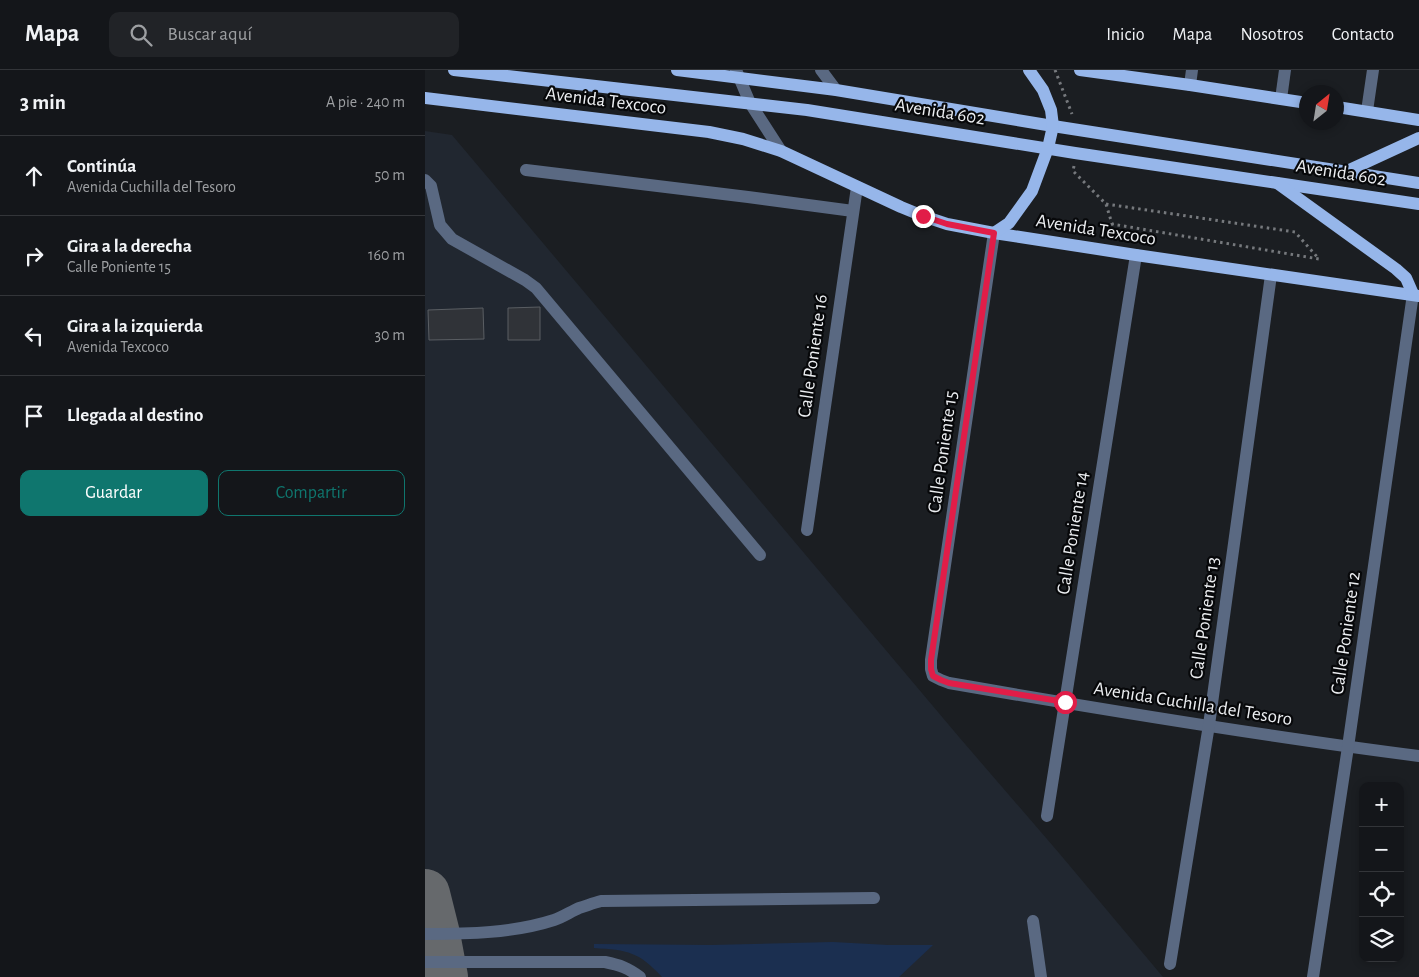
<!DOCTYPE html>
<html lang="es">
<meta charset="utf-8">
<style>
body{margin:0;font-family:"Alegreya Sans",sans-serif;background:#212327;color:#f1f3f6}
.controls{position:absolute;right:15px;bottom:15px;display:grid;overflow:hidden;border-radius:10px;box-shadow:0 2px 8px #0003}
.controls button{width:45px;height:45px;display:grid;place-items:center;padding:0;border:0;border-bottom:1px solid #333539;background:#14161a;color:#f1f3f6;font:25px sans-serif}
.compass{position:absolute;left:874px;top:15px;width:45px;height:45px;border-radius:50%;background:#14161a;box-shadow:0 2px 8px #0003;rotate:30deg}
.stop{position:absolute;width:15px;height:15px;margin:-11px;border:4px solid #e11d48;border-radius:50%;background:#fff}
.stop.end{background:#e11d48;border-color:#fff;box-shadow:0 1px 5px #0008}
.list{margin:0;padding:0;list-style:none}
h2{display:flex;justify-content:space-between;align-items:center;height:65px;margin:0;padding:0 20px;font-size:21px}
h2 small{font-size:16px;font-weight:400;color:#9d9fa2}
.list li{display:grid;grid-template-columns:32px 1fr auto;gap:15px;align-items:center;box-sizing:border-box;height:80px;padding:0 20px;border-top:1px solid #333539}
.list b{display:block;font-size:19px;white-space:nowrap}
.list p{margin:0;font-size:16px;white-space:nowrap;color:#9d9fa2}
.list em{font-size:16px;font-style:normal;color:#9d9fa2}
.actions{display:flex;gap:10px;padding:15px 20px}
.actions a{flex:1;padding:11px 0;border:1px solid #0f766e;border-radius:10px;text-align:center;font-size:18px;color:#0f766e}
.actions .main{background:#0f766e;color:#fff}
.icon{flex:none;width:28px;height:28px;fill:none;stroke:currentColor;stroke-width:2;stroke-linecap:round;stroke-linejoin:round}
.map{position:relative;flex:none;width:994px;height:907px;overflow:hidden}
header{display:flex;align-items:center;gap:30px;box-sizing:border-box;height:70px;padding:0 25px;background:#14161a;border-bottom:1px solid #333539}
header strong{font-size:24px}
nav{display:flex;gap:28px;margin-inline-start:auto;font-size:18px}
.search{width:350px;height:45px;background:#212327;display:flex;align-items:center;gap:12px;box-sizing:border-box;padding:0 18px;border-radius:10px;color:#9d9fa2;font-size:19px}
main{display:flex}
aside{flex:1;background:#14161a}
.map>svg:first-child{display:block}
</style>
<header>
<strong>Mapa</strong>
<div class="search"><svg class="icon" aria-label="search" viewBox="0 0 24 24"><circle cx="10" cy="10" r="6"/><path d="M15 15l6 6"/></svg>Buscar aquí</div>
<nav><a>Inicio</a><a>Mapa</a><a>Nosotros</a><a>Contacto</a></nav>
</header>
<main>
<aside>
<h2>3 min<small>A pie · 240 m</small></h2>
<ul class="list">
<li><svg class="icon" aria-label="ahead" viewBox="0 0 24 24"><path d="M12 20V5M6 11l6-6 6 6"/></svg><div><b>Continúa</b><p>Avenida Cuchilla del Tesoro</p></div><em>50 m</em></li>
<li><svg class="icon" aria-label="right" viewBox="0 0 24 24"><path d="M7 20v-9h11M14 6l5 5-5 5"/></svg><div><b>Gira a la derecha</b><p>Calle Poniente 15</p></div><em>160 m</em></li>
<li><svg class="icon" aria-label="left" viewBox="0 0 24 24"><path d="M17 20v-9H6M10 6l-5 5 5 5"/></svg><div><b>Gira a la izquierda</b><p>Avenida Texcoco</p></div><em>30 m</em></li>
<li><svg class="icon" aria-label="arrive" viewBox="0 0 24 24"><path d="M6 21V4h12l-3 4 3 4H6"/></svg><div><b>Llegada al destino</b></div></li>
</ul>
<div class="actions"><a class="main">Guardar</a><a>Compartir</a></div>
</aside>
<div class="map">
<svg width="994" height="907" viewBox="0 0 994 907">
<rect width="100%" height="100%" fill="#1b1e22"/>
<path fill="#212730" d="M0 61 27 65 534 667 634 783 738 907H0Z"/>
<path fill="#1b2f50" d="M408 872 463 875H508L474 907H237C214 882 203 880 169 878V874L286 875Z"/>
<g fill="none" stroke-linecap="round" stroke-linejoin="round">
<path stroke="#66696c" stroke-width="50" d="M0 824 10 864 18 907"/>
</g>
<g fill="#303338" stroke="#5a5e63">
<path d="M115 237V270H83V238Z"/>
<path d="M58 238 59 269 4 270 3 240Z"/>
</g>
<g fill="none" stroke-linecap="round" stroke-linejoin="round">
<g stroke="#76797d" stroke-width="3" stroke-dasharray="2.5 4" stroke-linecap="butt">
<path d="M630 0 647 44"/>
<path d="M649 96 648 101 681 134 691 167"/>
<path d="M681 134 870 162 894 189 687 154"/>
</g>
<g stroke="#5a6982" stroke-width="12">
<path d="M311 0 325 33 356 81"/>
<path d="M396 0 411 20"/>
<path d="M765 15 767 0"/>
<path d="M856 29 860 0"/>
<path d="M942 41 948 0"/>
<path d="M101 100 323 127 428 141"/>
<path d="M0 110 6 116 15 155 27 169 100 210 111 218 335 485"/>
<path d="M569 163 506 590V599L508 606 516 610 524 613C680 640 837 666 994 686"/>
<path d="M382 460 432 117"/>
<path d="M622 746 711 185"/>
<path d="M608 851 616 907"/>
<path d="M0 864C43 864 89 863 129 850 138 847 145 842 154 838 161 836 168 833 176 831L449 828"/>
<path d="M0 892H180C195 895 203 898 215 907"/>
<path d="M745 894 784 655 846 205"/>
<path d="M888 907 923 677 988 224"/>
</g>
<g stroke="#96b6ea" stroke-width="12">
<path d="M29 0 382 40 650 83 994 134"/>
<path d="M252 0 411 20 628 56 994 113"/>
<path d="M655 0 765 15 882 33"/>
<path d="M0 28 284 62 318 69 356 81 476 137 498 146 522 154 569 163 711 185 994 226"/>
<path d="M912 37 994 50"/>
<path d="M920 102 994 68"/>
<path d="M852 113 971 199 981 208 988 224"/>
<path d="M569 163 584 153 607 121 623 78 628 56 626 40 618 20 604 0"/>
</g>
</g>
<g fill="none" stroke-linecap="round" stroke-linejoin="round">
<path stroke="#e11d48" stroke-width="6" d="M498 146 522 154 569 163 506 590V599L508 606 516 610 524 613 640 632"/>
</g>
<g text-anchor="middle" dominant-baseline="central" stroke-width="4.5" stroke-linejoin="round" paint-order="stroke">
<g font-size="19" fill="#eceef1" stroke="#07080a">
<text transform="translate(181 31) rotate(7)">Avenida Texcoco</text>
<text transform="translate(515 42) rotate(9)">Avenida 602</text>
<text transform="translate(916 103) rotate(9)">Avenida 602</text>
<text transform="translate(671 160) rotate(9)">Avenida Texcoco</text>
<text transform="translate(388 286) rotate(-82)">Calle Poniente 16</text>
<text transform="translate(518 382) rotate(-82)">Calle Poniente 15</text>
<text transform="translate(648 463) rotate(-81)">Calle Poniente 14</text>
<text transform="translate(780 548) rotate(-82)">Calle Poniente 13</text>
<text transform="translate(921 563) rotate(-82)">Calle Poniente 12</text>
<text transform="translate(768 634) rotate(9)">Avenida Cuchilla del Tesoro</text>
</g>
</g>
</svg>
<div class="controls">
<button>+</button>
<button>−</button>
<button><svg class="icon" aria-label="locate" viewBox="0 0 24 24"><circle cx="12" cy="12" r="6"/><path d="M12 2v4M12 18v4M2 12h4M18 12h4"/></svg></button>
<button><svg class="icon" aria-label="layers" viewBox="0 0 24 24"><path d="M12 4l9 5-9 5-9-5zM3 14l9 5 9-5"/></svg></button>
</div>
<svg class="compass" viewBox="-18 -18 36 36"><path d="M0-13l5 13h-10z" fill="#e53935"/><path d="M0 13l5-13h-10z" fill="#9d9fa2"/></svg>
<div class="stop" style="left:640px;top:632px"></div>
<div class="stop end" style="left:498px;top:146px"></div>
</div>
</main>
